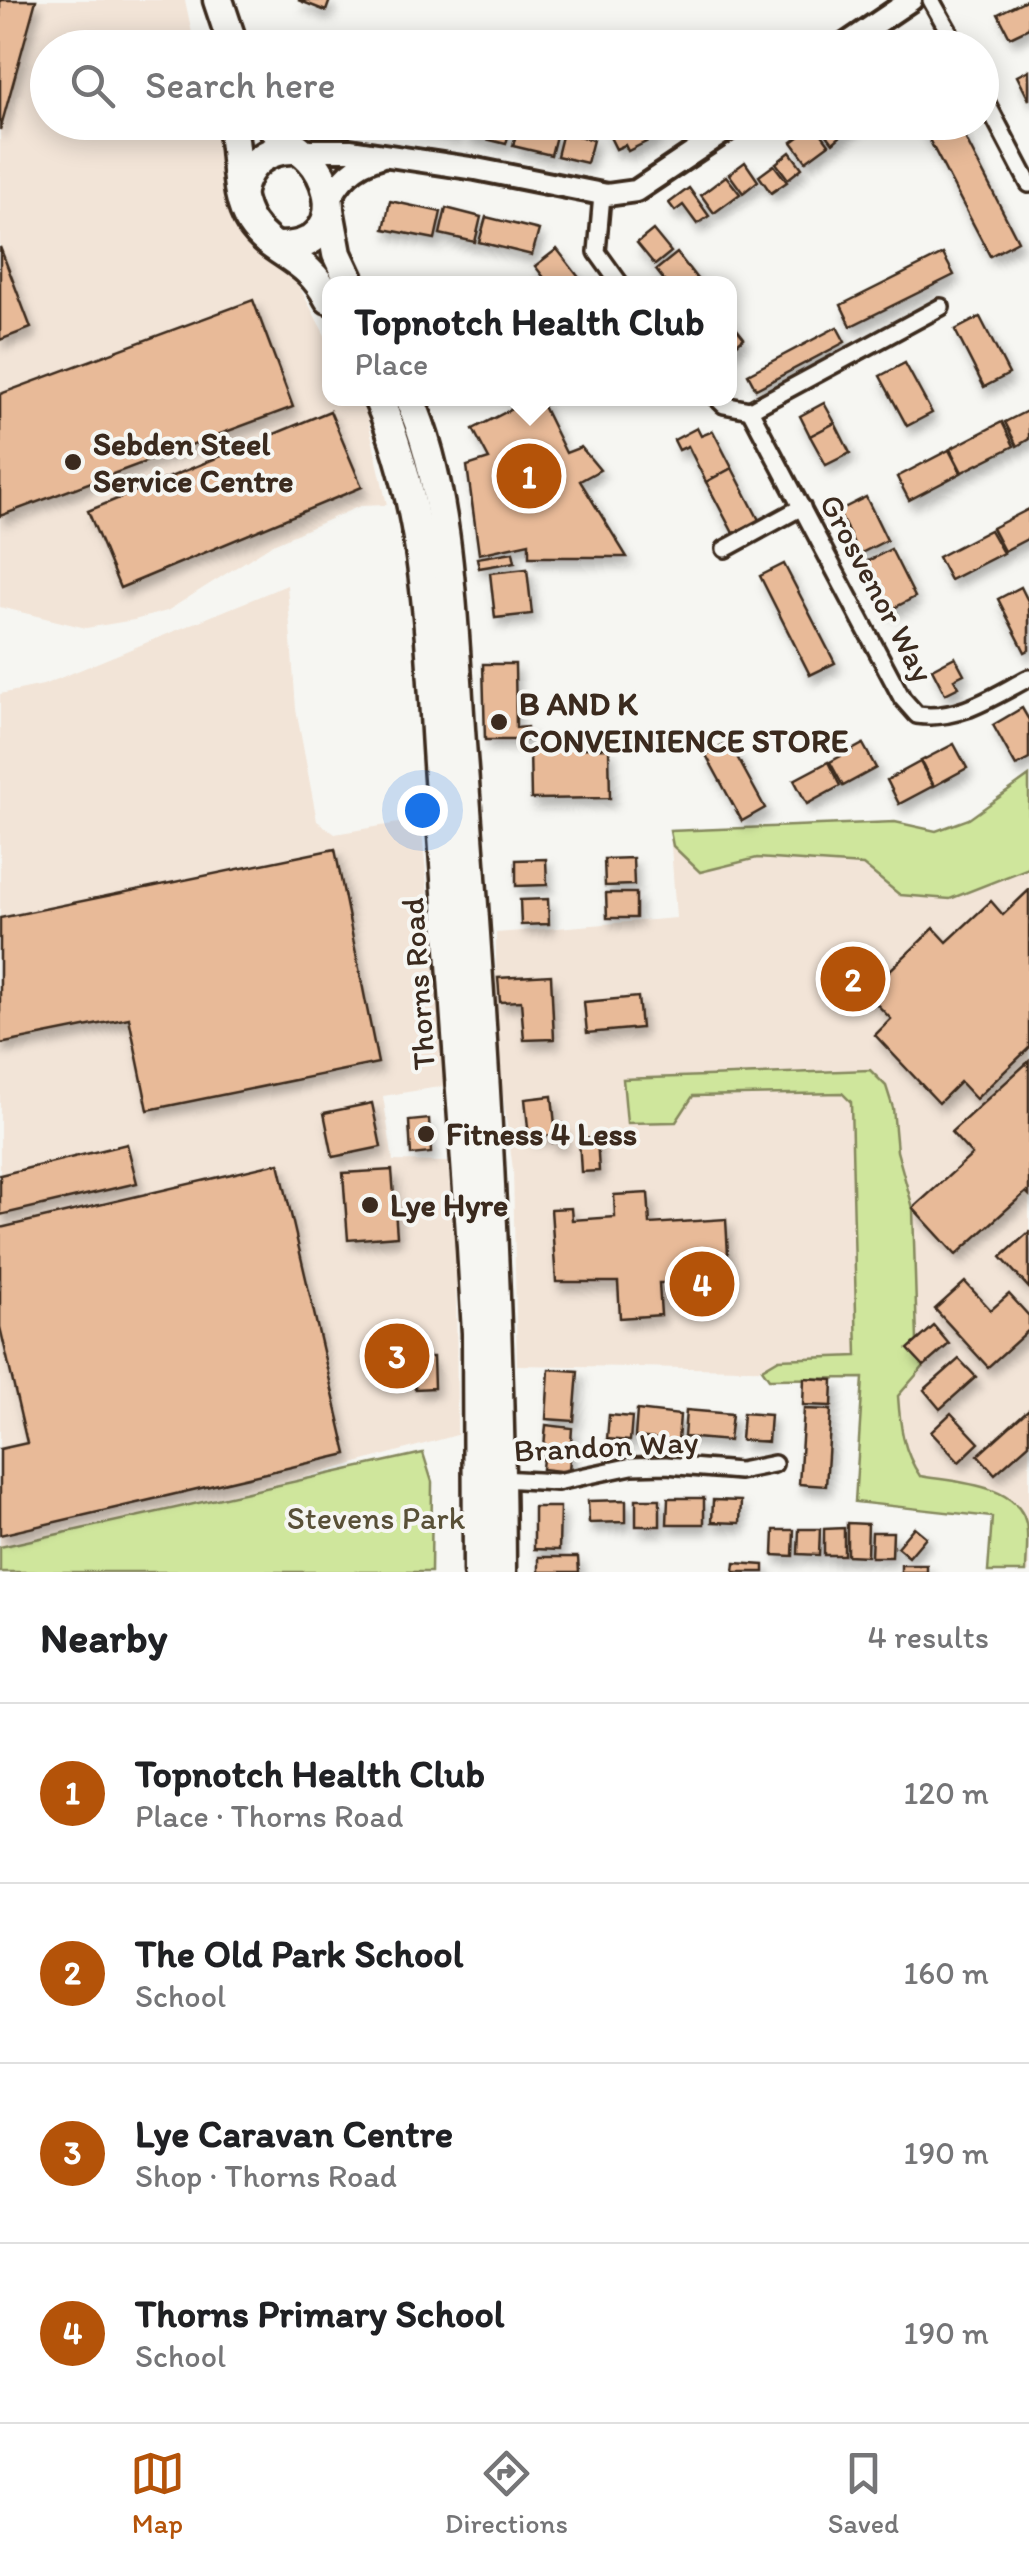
<!DOCTYPE html>
<meta charset="utf-8">
<style>
body{margin:0;font-family:Itim,sans-serif;background:#f6f6f6;color:#202124}
.you{position:absolute;left:422px;top:810px;width:35px;height:35px;margin:-25px;border:8px solid #fff;border-radius:50%;background:#1a73e8;box-shadow:0 0 0 15px #1a73e833}
.badge{display:grid;place-items:center;width:65px;height:65px;border-radius:50%;background:#b45309;color:#fff;font-size:32px;font-weight:700}
.pin{position:absolute;translate:-50% -50%;border:5px solid #fff;box-shadow:0 2px 10px #0006}
.popup{position:absolute;left:322px;top:276px;width:415px;height:130px;box-sizing:border-box;display:grid;place-content:center;border-radius:20px;background:#fff;filter:drop-shadow(0 2px 8px #0005);font-size:32px;white-space:nowrap;color:#757577}
.popup b{font-size:38px;color:#202124}
.popup::after{content:'';position:absolute;left:50%;top:100%;margin-left:-20px;border:20px solid transparent;border-top-color:#fff}
.list{margin:0;padding:0;list-style:none}
h2{display:flex;justify-content:space-between;align-items:center;height:130px;margin:0;padding:0 40px;font-size:42px}
h2 small{font-size:32px;font-weight:400;color:#757577}
.list li{display:grid;grid-template-columns:65px 1fr auto;gap:30px;align-items:center;box-sizing:border-box;height:180px;padding:0 40px;border-top:2px solid #e0e0e0}
.list b{display:block;font-size:38px;white-space:nowrap}
.list p{margin:0;font-size:32px;white-space:nowrap;color:#757577}
.list em{font-size:32px;font-style:normal;color:#757577}
.icon{flex:none;width:55px;height:55px;fill:none;stroke:currentColor;stroke-width:2;stroke-linecap:round;stroke-linejoin:round}
.map{position:relative;flex:none;width:1029px;height:1572px;overflow:hidden}
.search{position:absolute;background:#fff;box-shadow:0 5px 25px #0003;left:30px;right:30px;top:30px;height:110px;display:flex;align-items:center;gap:25px;box-sizing:border-box;padding:0 35px;border-radius:55px;color:#757577;font-size:38px}
.sheet{height:850px;background:#fff}
nav{display:flex;justify-content:space-around;align-items:center;box-sizing:border-box;height:140px;border-top:2px solid #e0e0e0;background:#fff;font-size:28px;color:#757577}
nav a{display:grid;justify-items:center;gap:5px}
nav .on{color:#b45309}
.map>svg:first-child{display:block}
</style>
<div class="map">
<svg width="1029" height="1572" viewBox="0 0 1029 1572">
<defs>
<filter id="shadow"><feDropShadow dx="4.5" dy="8" stdDeviation="5" flood-color="#0004"/></filter>
</defs>
<rect width="100%" height="100%" fill="#f6f6f2"/>
<filter id="ink" filterUnits="userSpaceOnUse"><feTurbulence type="fractalNoise" baseFrequency=".01" numOctaves="2"/><feDisplacementMap in="SourceGraphic" scale="20" xChannelSelector="R" yChannelSelector="G"/><feConvolveMatrix kernelMatrix="1 2 1 2 8 2 1 2 1" color-interpolation-filters="sRGB"/></filter>
<g filter="url(#ink)">
<g fill="#f2e4d7">
<path d="M0 0H185L195 47 48 48V122L222 123 246 233 299 286 329 343V398L358 399 367 416 387 505 360 506 273 544 167 611 134 620 86 628 0 607Z"/>
<path d="M287 585 296 709 317 821 335 834 421 819 445 1086 383 1096 393 1161 448 1162 456 1262 457 1435 299 1479 0 1547V694L43 685Z"/>
<path d="M1029 776V1572H988L992 1517 855 1502 863 1371 517 1365 513 1169 496 1044V933L676 918 670 831 895 822 936 831 969 819Z"/>
</g>
<g fill="#cfe69c" stroke="#85885d" stroke-width="2.5">
<path d="M1029 776V868L950 899 900 895 863 865 757 858 700 872 673 846 670 831 895 822 936 831 969 819Z"/>
<path d="M870 1070 886 1086 893 1108 897 1151 913 1208 917 1341 909 1349 924 1366 898 1396C900 1426 903 1451 920 1476 952 1482 1017 1483 1026 1523 1029 1538 1026 1557 1026 1572H988L992 1517 855 1502 863 1378 769 1379 762 1369 779 1359 857 1356 851 1102 842 1093 693 1096 676 1122 627 1123 623 1079Z"/>
<path d="M423 1453 432 1482 431 1572H0V1547Z"/>
</g>
<g fill="#e8ba98" stroke="#3b2a1e" stroke-width="2.5" filter="url(#shadow)">
<path d="M0 0H36L0 130Z"/>
<path d="M298 0H330L326 11Z"/>
<path d="M1026 0H1029V28L1010 37 998 14Z"/>
<path d="M1029 70V100L1017 76Z"/>
<path d="M416 122H459L456 134 415 125Z"/>
<path d="M469 122H512L506 144 466 134Z"/>
<path d="M519 122 557 132 551 155 513 146Z"/>
<path d="M624 122H651L658 136 628 151 625 145 616 149 607 131Z"/>
<path d="M662 122H685L668 133Z"/>
<path d="M857 122 833 143 818 123 819 122Z"/>
<path d="M920 122H957L1018 241 990 256Z"/>
<path d="M815 125 829 144 806 161 792 142Z"/>
<path d="M563 132 593 140 587 163 557 156Z"/>
<path d="M790 152 802 168 788 179 776 163Z"/>
<path d="M745 162 758 181 743 193 729 174Z"/>
<path d="M774 165 787 182 771 193 759 176Z"/>
<path d="M726 176 740 194 714 213 701 195Z"/>
<path d="M689 188 709 216 697 224 683 205 675 211 669 203Z"/>
<path d="M390 201 441 212 435 239 384 229Z"/>
<path d="M446 208 481 217 475 242 440 234Z"/>
<path d="M486 217 539 230 532 255 479 242Z"/>
<path d="M653 230 671 252 655 265 637 243Z"/>
<path d="M0 247 31 328 0 340Z"/>
<path d="M557 249 584 284H549L535 266Z"/>
<path d="M677 253 701 284H667L656 270Z"/>
<path d="M943 254 954 275 851 326 841 305Z"/>
<path d="M253 300 293 407 0 516V394Z"/>
<path d="M980 317 1009 374 984 387 955 330Z"/>
<path d="M729 319 744 338 729 351Z"/>
<path d="M837 327 845 342 756 389 748 374Z"/>
<path d="M905 363 932 413 907 426 880 376Z"/>
<path d="M533 398H539L566 453 581 447 600 470 580 481 627 557H529V543L479 554 467 466 489 459 473 429Z"/>
<path d="M824 403 835 423 810 436 800 416Z"/>
<path d="M1029 410V439L1017 446 1005 422Z"/>
<path d="M330 411 362 487 120 588 88 511Z"/>
<path d="M1002 422 1014 446 962 472 950 449Z"/>
<path d="M835 423 850 453 826 465 810 436Z"/>
<path d="M697 428 701 436 713 431 732 468 706 482 688 446 679 450 674 440Z"/>
<path d="M949 450 961 473 909 500 897 477Z"/>
<path d="M732 468 759 520 733 533 706 482Z"/>
<path d="M866 497 887 540 859 554 838 511Z"/>
<path d="M1029 509V538L1004 551 992 528Z"/>
<path d="M990 530 1003 553 950 580 938 557Z"/>
<path d="M891 549 915 597 888 611 864 563Z"/>
<path d="M513 552 515 562 479 568 477 558Z"/>
<path d="M784 564 835 663 810 675 760 576Z"/>
<path d="M527 569 532 614 495 618 490 573Z"/>
<path d="M1021 587 1029 603V650L1025 652 998 599Z"/>
<path d="M955 657 964 674 954 679 959 687 945 694 932 669Z"/>
<path d="M483 664H515L516 728 527 727 528 740H485Z"/>
<path d="M1022 708 1029 720V759L1016 766 993 725Z"/>
<path d="M729 742 765 808 742 821 706 755Z"/>
<path d="M863 744 876 768 843 786 830 762Z"/>
<path d="M954 744 967 768 934 786 921 761Z"/>
<path d="M609 748 610 798 531 799 530 749Z"/>
<path d="M828 762 840 786 807 804 794 780Z"/>
<path d="M920 762 933 786 899 804 887 780Z"/>
<path d="M335 849 378 1063 148 1110 129 1018 0 1044V918Z"/>
<path d="M633 858 634 885 605 886 604 859Z"/>
<path d="M546 859 547 885 516 886V860Z"/>
<path d="M1029 890V1048L976 1099 960 1082 939 1103 875 1035 891 1019 866 993 934 928 947 942 991 901 1003 915Z"/>
<path d="M606 893H636V918H607Z"/>
<path d="M548 899 549 924 521 925 520 900Z"/>
<path d="M551 975 554 1039 524 1040 521 1001 500 1002 498 978Z"/>
<path d="M638 997 641 1028 587 1033 584 1002Z"/>
<path d="M1029 1061V1195L1026 1192 956 1255 913 1208 972 1155 951 1132Z"/>
<path d="M552 1096 555 1125 563 1124 565 1142 552 1143V1135L529 1137 525 1099Z"/>
<path d="M372 1103 381 1147 333 1157 324 1113Z"/>
<path d="M429 1119 431 1153 411 1155 409 1121Z"/>
<path d="M597 1138 599 1171 581 1172 579 1139Z"/>
<path d="M127 1144 137 1183 0 1215V1175Z"/>
<path d="M279 1163 347 1454 0 1535V1449L27 1443 0 1327V1228Z"/>
<path d="M392 1170 397 1236 348 1240 343 1173Z"/>
<path d="M648 1193 650 1224 726 1219 729 1273 698 1275V1288L673 1290 672 1283H659L661 1315 620 1318 618 1282H556L551 1209 571 1208 572 1220 615 1217 614 1195Z"/>
<path d="M1029 1232V1288L1001 1257Z"/>
<path d="M965 1282 991 1310 1009 1294 1029 1316V1330L988 1367 935 1309Z"/>
<path d="M934 1326 949 1344 924 1366 908 1349Z"/>
<path d="M414 1357H433L434 1388 415 1389Z"/>
<path d="M959 1359 976 1377 940 1409 924 1390Z"/>
<path d="M549 1369 578 1371 574 1421 546 1419Z"/>
<path d="M804 1378 833 1380 832 1406 803 1405Z"/>
<path d="M804 1409 831 1410 826 1486 799 1484Z"/>
<path d="M1029 1409V1444L995 1474 978 1455Z"/>
<path d="M637 1410 680 1415 678 1441 635 1437Z"/>
<path d="M686 1410 732 1414 729 1441 684 1437Z"/>
<path d="M743 1413 770 1415 768 1442 741 1440Z"/>
<path d="M951 1413 979 1443 959 1462 931 1432Z"/>
<path d="M609 1415 632 1417 630 1441 607 1439Z"/>
<path d="M546 1425 572 1428 569 1472 542 1469Z"/>
<path d="M668 1498H704V1524H667Z"/>
<rect x="636" y="1499" width="24" height="27"/>
<path d="M626 1500V1522L589 1523 588 1501Z"/>
<path d="M713 1500 741 1501 740 1523 712 1522Z"/>
<path d="M534 1507H560L559 1550 534 1549Z"/>
<path d="M847 1523 868 1524 867 1556 847 1555Z"/>
<path d="M914 1527 926 1537 909 1557 897 1547Z"/>
<path d="M844 1528V1555H824V1529Z"/>
<path d="M799 1529H820L819 1555 798 1554Z"/>
<path d="M774 1530H794L793 1556 773 1555Z"/>
<path d="M872 1532H893L892 1557H871Z"/>
<path d="M539 1557H578L579 1572H539Z"/>
<path d="M735 1563 764 1565V1572H734Z"/>
<rect x="901" y="1565" width="26" height="7"/>
</g>
<g fill="none" stroke-linecap="round" stroke-linejoin="round">
<defs>
<g id="minor">
<path d="M931 0 958 48"/>
<path d="M982 94 1029 184"/>
<path d="M602 195 597 252 620 284"/>
<path d="M717 398 724 405 750 410"/>
<path d="M750 410 902 698 917 715C959 721 992 697 1029 678"/>
<path d="M750 410 941 307"/>
<path d="M725 549 802 507"/>
<path d="M500 1479 557 1482 632 1466 666 1465 739 1471 774 1464"/>
</g>
<g id="tertiary">
<path d="M840 48 911 0"/>
<path d="M298 150H350L476 169 607 195 636 191 739 122"/>
<path d="M329 203C339 179 355 164 380 157"/>
</g>
<g id="trunk">
<path d="M218 0 234 48"/>
<path d="M231 122C239 154 233 195 251 223 272 255 307 255 329 299"/>
<path d="M268 122C280 138 296 145 309 158 326 176 337 209 321 230 310 244 296 247 279 247"/>
<path d="M241 191C247 164 267 148 295 149"/>
<path d="M329 210 337 254 351 284"/>
<path d="M378 398C432 522 430 661 440 793 450 945 461 1096 472 1247L477 1333 478 1572"/>
<path d="M409 398C454 497 453 647 462 756 483 1028 500 1300 501 1572"/>
</g>
</defs>
<use href="#minor" stroke="#3b2a1e" stroke-width="22"/>
<use href="#tertiary" stroke="#3b2a1e" stroke-width="28"/>
<use href="#trunk" stroke="#3b2a1e" stroke-width="35"/>
<use href="#minor" stroke="#f6f6f2" stroke-width="15"/>
<use href="#tertiary" stroke="#f6f6f2" stroke-width="20"/>
<use href="#trunk" stroke="#f6f6f2" stroke-width="28"/>
</g>
</g>
<g fill="#3b2a1e" stroke="#f6f6f2" stroke-width="4">
<circle cx="73" cy="462" r="10"/>
<circle cx="499" cy="722" r="10"/>
<circle cx="426" cy="1134" r="10"/>
<circle cx="370" cy="1205" r="10"/>
</g>
<g text-anchor="middle" dominant-baseline="central" stroke-width="8" stroke-linejoin="round" paint-order="stroke">
<g font-size="32" font-weight="bold" fill="#3b2a1e" stroke="#f6f6f2" text-anchor="start">
<text x="93" y="444">Sebden Steel<tspan x="93" dy="37">Service Centre</tspan></text>
<text x="519" y="704">B AND K<tspan x="519" dy="37">CONVEINIENCE STORE</tspan></text>
<text x="446" y="1134">Fitness 4 Less</text>
<text x="390" y="1205">Lye Hyre</text>
</g>
<g font-size="32" fill="#3b2a1e" stroke="#f6f6f2">
<text transform="translate(877 588) rotate(62)">Grosvenor Way</text>
<text transform="translate(418 984) rotate(-94)">Thorns Road</text>
<text transform="translate(606 1446) rotate(-3)">Brandon Way</text>
</g>
<g font-size="32" fill="#595037" stroke="#f6f6f2">
<text x="376" y="1518">Stevens Park</text>
</g>
</g>
</svg>
<div class="you"></div>
<div class="pin badge" style="left:529px;top:476px">1</div>
<div class="popup"><b>Topnotch Health Club</b>Place</div>
<div class="pin badge" style="left:853px;top:979px">2</div>
<div class="pin badge" style="left:397px;top:1356px">3</div>
<div class="pin badge" style="left:702px;top:1284px">4</div>
<div class="search"><svg class="icon" aria-label="search" viewBox="0 0 24 24"><circle cx="10" cy="10" r="6"/><path d="M15 15l6 6"/></svg>Search here</div>
</div>
<section class="sheet">
<h2>Nearby<small>4 results</small></h2>
<ul class="list">
<li><span class="badge">1</span><div><b>Topnotch Health Club</b><p>Place · Thorns Road</p></div><em>120 m</em></li>
<li><span class="badge">2</span><div><b>The Old Park School</b><p>School</p></div><em>160 m</em></li>
<li><span class="badge">3</span><div><b>Lye Caravan Centre</b><p>Shop · Thorns Road</p></div><em>190 m</em></li>
<li><span class="badge">4</span><div><b>Thorns Primary School</b><p>School</p></div><em>190 m</em></li>
</ul>
</section>
<nav>
<a class="on"><svg class="icon" aria-label="map" viewBox="0 0 24 24"><path d="M3 6l6-2 6 2 6-2v14l-6 2-6-2-6 2zM9 4v14M15 6v14"/></svg>Map</a>
<a><svg class="icon" aria-label="directions" viewBox="0 0 24 24"><path d="M12 3l9 9-9 9-9-9zM9 14v-3h6M13 9l2 2-2 2"/></svg>Directions</a>
<a><svg class="icon" aria-label="saved" viewBox="0 0 24 24"><path d="M7 4h10v16l-5-4-5 4z"/></svg>Saved</a>
</nav>
